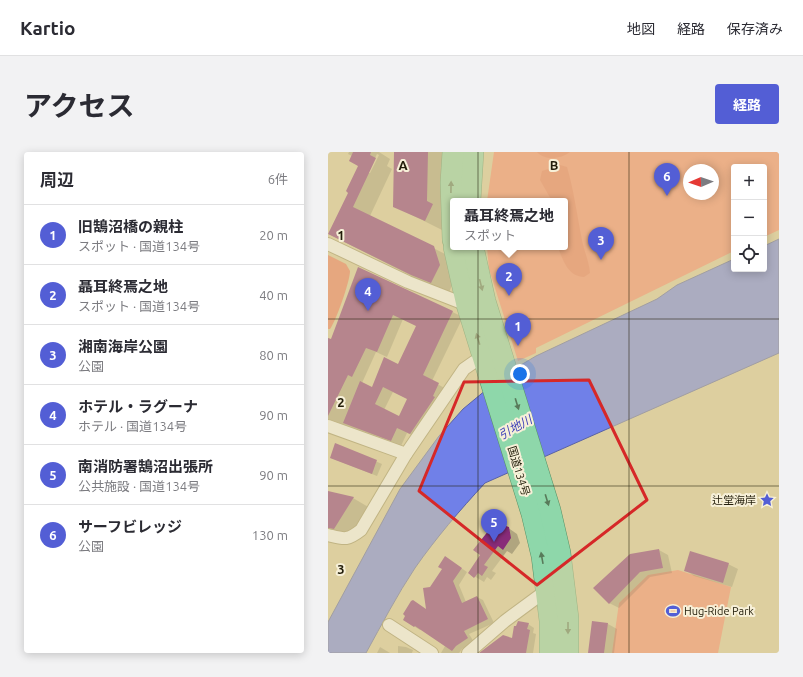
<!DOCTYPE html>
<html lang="ja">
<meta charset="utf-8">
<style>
body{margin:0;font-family:Ubuntu,"Noto Sans JP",sans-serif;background:#f2f2f3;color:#2b2b33}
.controls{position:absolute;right:12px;top:12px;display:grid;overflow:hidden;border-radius:4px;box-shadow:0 2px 10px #0003}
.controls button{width:36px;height:36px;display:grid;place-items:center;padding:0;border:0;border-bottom:1px solid #e1e1e2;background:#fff;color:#2b2b33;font:20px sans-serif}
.compass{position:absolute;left:355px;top:12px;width:36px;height:36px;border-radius:50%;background:#fff;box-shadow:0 2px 10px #0003;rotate:268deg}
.you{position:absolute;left:192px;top:222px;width:14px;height:14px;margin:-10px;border:3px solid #fff;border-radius:50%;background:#1a73e8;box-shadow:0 0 0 6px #1a73e833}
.badge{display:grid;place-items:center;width:26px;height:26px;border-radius:50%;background:#535ed5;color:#fff;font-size:13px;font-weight:700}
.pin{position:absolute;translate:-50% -33px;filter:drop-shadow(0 1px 2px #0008)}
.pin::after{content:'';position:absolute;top:21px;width:14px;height:12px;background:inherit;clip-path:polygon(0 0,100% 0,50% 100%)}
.popup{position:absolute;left:122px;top:46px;width:118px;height:52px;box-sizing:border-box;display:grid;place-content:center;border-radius:4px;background:#fff;filter:drop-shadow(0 1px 3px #0005);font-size:13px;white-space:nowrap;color:#7c7c81}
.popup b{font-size:15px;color:#2b2b33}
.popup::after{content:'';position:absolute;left:50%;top:100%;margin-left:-8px;border:8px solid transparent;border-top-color:#fff}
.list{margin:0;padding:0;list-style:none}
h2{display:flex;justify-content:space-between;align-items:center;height:52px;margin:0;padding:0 16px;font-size:17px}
h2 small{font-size:13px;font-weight:400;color:#7c7c81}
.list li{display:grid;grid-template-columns:26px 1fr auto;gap:12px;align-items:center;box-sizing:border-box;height:60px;padding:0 16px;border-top:1px solid #e1e1e2}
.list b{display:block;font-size:15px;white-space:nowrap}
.list p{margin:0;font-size:13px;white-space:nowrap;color:#7c7c81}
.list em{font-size:13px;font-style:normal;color:#7c7c81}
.icon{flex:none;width:22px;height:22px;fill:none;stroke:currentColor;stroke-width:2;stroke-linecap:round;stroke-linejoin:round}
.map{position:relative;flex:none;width:451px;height:501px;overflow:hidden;border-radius:4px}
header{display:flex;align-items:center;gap:24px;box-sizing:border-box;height:56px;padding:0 20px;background:#fff;border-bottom:1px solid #e1e1e2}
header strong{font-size:19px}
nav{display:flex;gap:22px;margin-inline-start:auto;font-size:14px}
.intro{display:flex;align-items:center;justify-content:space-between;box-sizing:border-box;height:96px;padding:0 24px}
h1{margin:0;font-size:28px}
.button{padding:10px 18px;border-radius:4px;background:#535ed5;color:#fff;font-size:14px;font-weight:700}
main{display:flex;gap:24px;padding:0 24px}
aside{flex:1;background:#fff;border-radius:4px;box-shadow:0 2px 10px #0003}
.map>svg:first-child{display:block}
</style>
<header>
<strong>Kartio</strong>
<nav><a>地図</a><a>経路</a><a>保存済み</a></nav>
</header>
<div class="intro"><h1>アクセス</h1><a class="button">経路</a></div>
<main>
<aside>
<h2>周辺<small>6件</small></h2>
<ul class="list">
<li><span class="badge">1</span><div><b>旧鵠沼橋の親柱</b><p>スポット · 国道134号</p></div><em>20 m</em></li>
<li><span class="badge">2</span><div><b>聶耳終焉之地</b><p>スポット · 国道134号</p></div><em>40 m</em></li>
<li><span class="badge">3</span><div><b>湘南海岸公園</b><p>公園</p></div><em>80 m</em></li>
<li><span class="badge">4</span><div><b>ホテル・ラグーナ</b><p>ホテル · 国道134号</p></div><em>90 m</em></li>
<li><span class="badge">5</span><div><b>南消防署鵠沼出張所</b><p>公共施設 · 国道134号</p></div><em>90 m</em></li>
<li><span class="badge">6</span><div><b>サーフビレッジ</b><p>公園</p></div><em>130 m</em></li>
</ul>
</aside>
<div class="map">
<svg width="451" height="501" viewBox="0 0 451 501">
<rect width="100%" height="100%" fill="#ddcf9f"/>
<g fill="#fc896d" fill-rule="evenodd">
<path d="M166 0H451V78L436 85V15H406V99L208 196V201L190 209 161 117 159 95H237V49H159ZM361 18H385V42H361Z"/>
<path d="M350 418 403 435 390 501H284L291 451 320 423Z"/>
</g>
<g fill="#f1775a">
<path d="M209 0H242C233 7 217 9 209 0Z"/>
<path d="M232 13 239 15C246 39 249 63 254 88 256 99 261 109 262 121L256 125C240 124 236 110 230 96V95H237V49H224L212 28 214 19Z"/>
<path d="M0 103 18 112 22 119C22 129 8 169 2 177H0Z"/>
</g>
<path fill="#7080e8" stroke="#5962a5" d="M451 87V201L157 331C132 358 108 386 87 416 69 443 54 472 38 501H0V470L72 337 111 284 135 257 176 223 208 204 329 147 349 133 406 107V117H436V94Z"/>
<g fill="#0003" fill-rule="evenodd">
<path d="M21 0H51L62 7 59 14 64 17 42 64 123 105 129 123 121 140 101 133 1 82 21 40 31 14 24 4 20 2ZM49 2 51 3 42 21H40Z"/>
<path d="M67 0H117L121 62 114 78 66 54Z"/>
<path d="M31 116 135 165 104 229 120 238 93 287 79 281 73 294 0 267V186L3 188ZM75 167 89 174 70 213 44 236 34 231 48 200 59 205ZM65 240 80 247 71 265 56 258Z"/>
<path d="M8 292 54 312 49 324 3 306Z"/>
<path d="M0 340 25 346 42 356 23 386 0 379Z"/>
<path d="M170 369 189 382 192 391 184 402 179 399 164 419 168 421 163 428 159 425 156 430 141 421 153 403Z"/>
<path d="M331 398 340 403 344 421 322 425 291 456 281 451Z"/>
<path d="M123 409 139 420 131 433 138 450 149 445 155 448 166 471 141 482 146 490 134 497 131 501H113L117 494 93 477 92 478 76 468 99 458 103 436Z"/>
<path d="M400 412 410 417 404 435 366 424 357 418Z"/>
<path d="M200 472 206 476 205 481 208 482 205 501H155L185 488Z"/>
<path d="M280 472 289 477 286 501H261Z"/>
<path d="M70 494 78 495 85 498 84 501H70Z"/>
<path d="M52 495 62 501H49Z"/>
</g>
<g fill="#882b79" fill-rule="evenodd">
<path d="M25 0H43L42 3 48 6 25 55 106 94 112 113 103 131 83 123 0 82 20 41 18 39 30 14 21 9Z"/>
<path d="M66 0H100L99 49 105 52 97 69 65 55Z"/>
<path d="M30 115 125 159 95 223 111 231 105 244 107 245 82 282 69 276 63 289 15 271 32 229 44 235 56 205 70 212 88 174 65 163 49 200 38 196 24 225 20 223 0 264V186L3 187ZM55 235 79 247 71 264 47 252Z"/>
<path d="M7 291 49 308 44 322 2 306Z"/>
<path d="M0 339 26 345 6 377 0 376Z"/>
<path d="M169 368 172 372 181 375 183 386 175 398 170 394 156 413 160 415 154 424 150 421 146 426 140 421 152 403 145 398Z"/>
<path d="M331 397 335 416 312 420 281 452 265 436 302 402Z"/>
<path d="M362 399 401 411 395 431 356 419Z"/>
<path d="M117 404 134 416 125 429 134 451 149 444 160 467 136 479 140 486 128 494 124 499 87 474 86 475 75 468 77 464 75 462 83 449 85 448 98 457 95 436 102 435 114 417 110 415Z"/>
<path d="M190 469 201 471 199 477 202 478 198 501H151L175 483 184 486 186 474H188Z"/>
<path d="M264 469 280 471 276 501H260Z"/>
</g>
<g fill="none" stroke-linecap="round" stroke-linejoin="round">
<defs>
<g id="minor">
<path d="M0 92 80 130 139 153"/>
<path d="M0 274 78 302 136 217 146 210 160 206"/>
<path d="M0 383C16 387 19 389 33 378L78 302"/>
<path d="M61 473 104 501"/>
<path d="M140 501 177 469 219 438"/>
</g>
<g id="trunk">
<path d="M142 49 145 0"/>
<path d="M125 88 123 31 125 0"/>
<path d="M126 95 139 153 204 362 214 404 222 469V501"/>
<path d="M145 95 157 149 222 358 232 401 240 466V501"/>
</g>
</defs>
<use href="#minor" stroke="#a09364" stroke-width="14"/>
<use href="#trunk" stroke="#568f64" stroke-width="22"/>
<use href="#minor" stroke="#fff" stroke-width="12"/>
<use href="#trunk" stroke="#8ed7aa" stroke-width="21"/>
</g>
<defs><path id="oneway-solid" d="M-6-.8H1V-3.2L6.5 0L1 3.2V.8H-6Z"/></defs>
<g fill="#587a5a">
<use href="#oneway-solid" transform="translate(123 35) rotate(-89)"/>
<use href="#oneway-solid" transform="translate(153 133) rotate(76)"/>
<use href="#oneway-solid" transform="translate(150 187) rotate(-107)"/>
<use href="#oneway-solid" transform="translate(189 252) rotate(73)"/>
<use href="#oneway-solid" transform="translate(219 348) rotate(73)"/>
<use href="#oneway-solid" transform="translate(214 406) rotate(-100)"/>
<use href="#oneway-solid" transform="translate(240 476) rotate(90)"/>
</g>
<path d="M0 0H451V501H0ZM261 228 319 348 209 433 91 339 136 230Z" fill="#ddcf9f" fill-opacity=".55" fill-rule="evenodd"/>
<path fill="none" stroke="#d62828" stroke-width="3" stroke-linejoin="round" d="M261 228 319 348 209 433 91 339 136 230Z"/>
<path fill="none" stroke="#221d0a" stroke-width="1" stroke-opacity="0.55" d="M150 0V501M301 0V501M0 167H451M0 334H451"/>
<defs>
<symbol id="sight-bare" viewBox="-9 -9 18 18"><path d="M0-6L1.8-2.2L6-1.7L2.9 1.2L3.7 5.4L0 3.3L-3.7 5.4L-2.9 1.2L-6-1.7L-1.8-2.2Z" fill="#535ed5" stroke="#f7f0d8" stroke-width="2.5" paint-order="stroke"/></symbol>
<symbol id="stadium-bare" viewBox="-9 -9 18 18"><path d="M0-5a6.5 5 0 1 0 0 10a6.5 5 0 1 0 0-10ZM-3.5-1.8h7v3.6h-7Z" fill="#535ed5" stroke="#f7f0d8" stroke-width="2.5" paint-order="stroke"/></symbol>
</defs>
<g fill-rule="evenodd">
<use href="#sight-bare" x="429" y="338" width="20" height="20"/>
<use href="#stadium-bare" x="335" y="449" width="20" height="20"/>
</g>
<g text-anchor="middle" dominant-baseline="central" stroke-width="4" stroke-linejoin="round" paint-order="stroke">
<g font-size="11" fill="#221d0a" stroke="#f7f0d8">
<text transform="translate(191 319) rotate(73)">国道134号</text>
</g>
<g font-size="11" fill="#221d0a" stroke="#f7f0d8" text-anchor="end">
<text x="428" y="348">辻堂海岸</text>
<text x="356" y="459" text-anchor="start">Hug-Ride Park</text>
</g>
<g font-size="12" font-style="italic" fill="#3b3fb8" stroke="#f7f0d8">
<text transform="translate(187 275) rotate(-29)">引地川</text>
</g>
</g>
<g font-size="13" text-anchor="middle" font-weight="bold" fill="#221d0a" stroke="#f7f0d8" stroke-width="4" stroke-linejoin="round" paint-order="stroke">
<text x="75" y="18">A</text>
<text x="226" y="18">B</text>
<text x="13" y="88">1</text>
<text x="13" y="255">2</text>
<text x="13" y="422">3</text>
</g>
</svg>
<div class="controls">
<button>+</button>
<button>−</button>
<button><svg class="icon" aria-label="locate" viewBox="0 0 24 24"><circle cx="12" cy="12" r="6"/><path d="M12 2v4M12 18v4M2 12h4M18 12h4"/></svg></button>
</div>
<svg class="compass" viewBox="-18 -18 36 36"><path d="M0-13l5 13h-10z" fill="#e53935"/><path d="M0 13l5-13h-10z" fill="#7c7c81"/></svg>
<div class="you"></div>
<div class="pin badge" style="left:190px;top:194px">1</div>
<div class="pin badge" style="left:181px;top:144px">2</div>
<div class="popup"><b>聶耳終焉之地</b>スポット</div>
<div class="pin badge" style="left:273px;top:108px">3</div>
<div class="pin badge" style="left:40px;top:159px">4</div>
<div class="pin badge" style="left:166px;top:390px">5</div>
<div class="pin badge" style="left:339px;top:44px">6</div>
</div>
</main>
